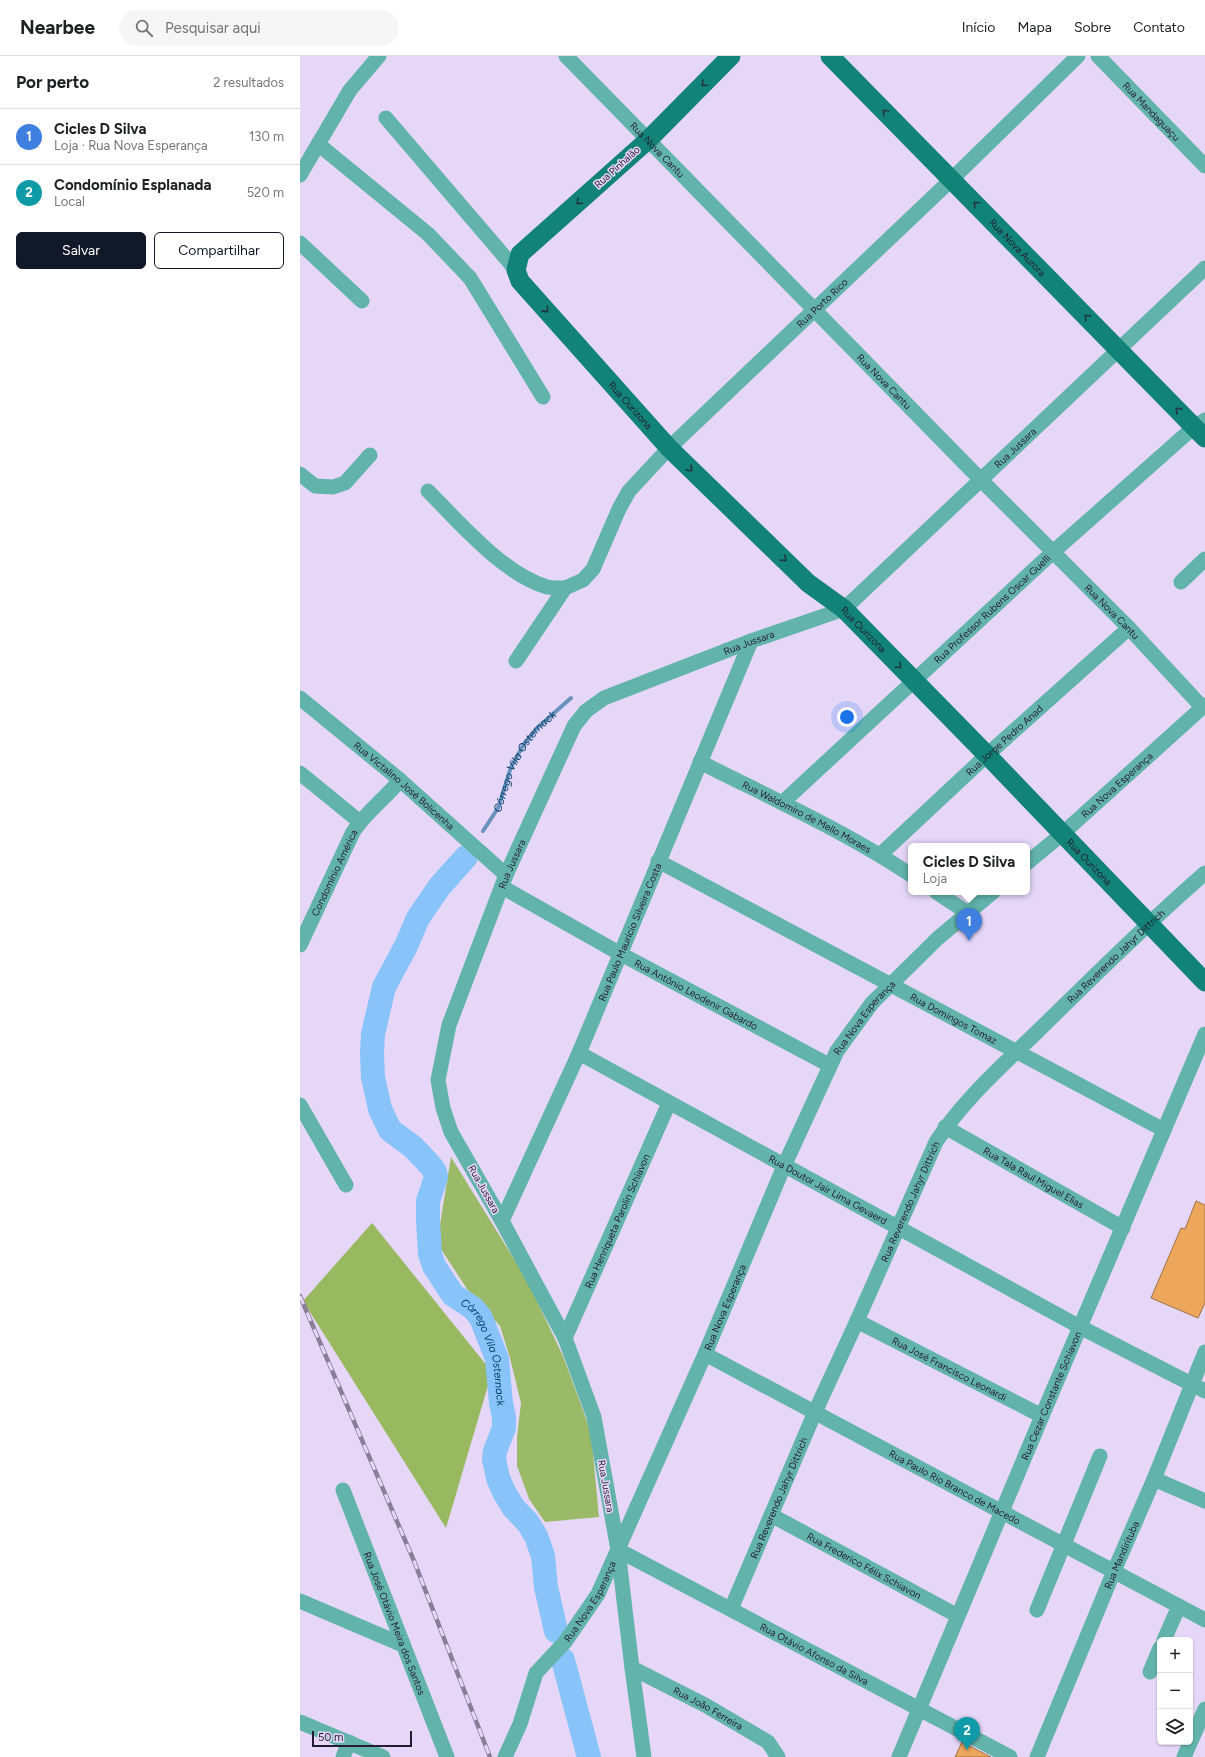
<!DOCTYPE html>
<html lang="pt">
<meta charset="utf-8">
<style>
body{margin:0;font-family:Figtree,sans-serif;background:#f6f6f6;color:#202124}
.controls{position:absolute;right:12px;bottom:12px;display:grid;overflow:hidden;border-radius:6px;box-shadow:0 1px 3px #0004}
.controls button{width:36px;height:36px;display:grid;place-items:center;padding:0;border:0;border-bottom:1px solid #e0e0e0;background:#fff;color:#202124;font:20px sans-serif}
.scale{position:absolute;left:12px;bottom:10px;width:100px;box-sizing:border-box;padding-left:4px;border:2px solid #261c31;border-top:0;font-size:11px;line-height:14px;white-space:nowrap;color:#261c31;-webkit-text-stroke:3px #e6d7f9;paint-order:stroke}
.you{position:absolute;left:547px;top:661px;width:14px;height:14px;margin:-10px;border:3px solid #fff;border-radius:50%;background:#1a73e8;box-shadow:0 0 0 6px #1a73e833}
.badge{display:grid;place-items:center;width:26px;height:26px;border-radius:50%;background:#111827;color:#fff;font-size:13px;font-weight:700}
.pin{position:absolute;translate:-50% -33px;filter:drop-shadow(0 1px 2px #0008)}
.pin::after{content:'';position:absolute;top:21px;width:14px;height:12px;background:inherit;clip-path:polygon(0 0,100% 0,50% 100%)}
.popup{position:absolute;left:608px;top:787px;width:122px;height:52px;box-sizing:border-box;display:grid;place-content:center;border-radius:6px;background:#fff;filter:drop-shadow(0 1px 3px #0005);font-size:13px;white-space:nowrap;color:#757577}
.popup b{font-size:15px;color:#202124}
.popup::after{content:'';position:absolute;left:50%;top:100%;margin-left:-8px;border:8px solid transparent;border-top-color:#fff}
.list{margin:0;padding:0;list-style:none}
h2{display:flex;justify-content:space-between;align-items:center;height:52px;margin:0;padding:0 16px;font-size:17px}
h2 small{font-size:13px;font-weight:400;color:#757577}
.list li{display:grid;grid-template-columns:26px 1fr auto;gap:12px;align-items:center;box-sizing:border-box;height:56px;padding:0 16px;border-top:1px solid #e0e0e0}
.list b{display:block;font-size:15px;white-space:nowrap}
.list p{margin:0;font-size:13px;white-space:nowrap;color:#757577}
.list em{font-size:13px;font-style:normal;color:#757577}
.actions{display:flex;gap:8px;padding:12px 16px}
.actions a{flex:1;padding:9px 0;border:1px solid #111827;border-radius:6px;text-align:center;font-size:14px;color:#111827}
.actions .main{background:#111827;color:#fff}
.icon{flex:none;width:22px;height:22px;fill:none;stroke:currentColor;stroke-width:2;stroke-linecap:round;stroke-linejoin:round}
.map{position:relative;flex:none;width:905px;height:1701px;overflow:hidden}
header{display:flex;align-items:center;gap:24px;box-sizing:border-box;height:56px;padding:0 20px;background:#fff;border-bottom:1px solid #e0e0e0}
header strong{font-size:19px}
nav{display:flex;gap:22px;margin-inline-start:auto;font-size:14px}
.search{width:280px;height:36px;background:#f6f6f6;display:flex;align-items:center;gap:10px;box-sizing:border-box;padding:0 14px;border-radius:22px;color:#757577;font-size:15px}
main{display:flex}
aside{flex:1;background:#fff}
.map>svg:first-child{display:block}
</style>
<header>
<strong>Nearbee</strong>
<div class="search"><svg class="icon" aria-label="search" viewBox="0 0 24 24"><circle cx="10" cy="10" r="6"/><path d="M15 15l6 6"/></svg>Pesquisar aqui</div>
<nav><a>Início</a><a>Mapa</a><a>Sobre</a><a>Contato</a></nav>
</header>
<main>
<aside>
<h2>Por perto<small>2 resultados</small></h2>
<ul class="list">
<li><span class="badge" style="background:#3f7fe0">1</span><div><b>Cicles D Silva</b><p>Loja · Rua Nova Esperança</p></div><em>130 m</em></li>
<li><span class="badge" style="background:#0f9aa8">2</span><div><b>Condomínio Esplanada</b><p>Local</p></div><em>520 m</em></li>
</ul>
<div class="actions"><a class="main">Salvar</a><a>Compartilhar</a></div>
</aside>
<div class="map">
<svg width="905" height="1701" viewBox="0 0 905 1701">
<rect width="100%" height="100%" fill="#e6d7f9"/>
<path fill="#9bba68" d="M151 1101 227 1224 263 1300 291 1376 299 1461 245 1466 229 1443 217 1410V1381L221 1347 210 1302 200 1270 167 1233 137 1187Z"/>
<path fill="#98b960" d="M72 1167 192 1316 146 1472 3 1245Z"/>
<g fill="none" stroke-linecap="round" stroke-linejoin="round">
<path stroke="#6b92bd" stroke-width="4" id="s1" d="M183 775 198 752 211 711 224 688 236 673 271 642"/>
<g stroke="#88c4f9" stroke-width="24">
<path id="s2" d="M166 801 140 830 118 862 106 890 84 931 73 978 72 998 73 1021 80 1053 90 1074 113 1091 131 1110 135 1116 136 1121 128 1145V1165L130 1198 134 1210 153 1239 173 1252 181 1262 197 1303 201 1347 204 1361V1372L195 1395 194 1403 198 1422 204 1436 213 1451 228 1467 236 1480 243 1500 246 1531 256 1575"/>
<path d="M263 1604 289 1701"/>
</g>
</g>
<g fill="#eca75d" stroke="#9e7346">
<path d="M896 1145 905 1149V1247L898 1262 851 1242 881 1172 885 1173Z"/>
<path d="M662 1686 687 1699 691 1701H655Z"/>
</g>
<g fill="none" stroke-linecap="round" stroke-linejoin="round">
<g stroke="#62b4ab" stroke-width="15">
<path id="s3" d="M266 0 680 423 829 572 902 651"/>
<path id="s4" d="M798 0 905 110"/>
<path d="M86 62 216 214"/>
<path d="M18 88 128 178 170 222 243 341"/>
<path d="M0 119 50 34 79 0"/>
<path d="M0 187 62 245"/>
<path d="M0 418 15 430 33 431 45 427 70 399"/>
<path d="M128 435C160 467 203 518 247 531 252 532 259 532 265 532"/>
<path d="M881 526 905 503"/>
<path id="s5" d="M216 605 265 532 283 524 293 513 319 453 329 435 369 392 652 123 778 0"/>
<path id="s6" d="M0 642 100 724 206 819"/>
<path id="s7" d="M400 706C471 742 545 775 611 819"/>
<path d="M0 717 60 766"/>
<path id="s8" d="M482 747 753 496 894 371 905 364"/>
<path id="s9" d="M580 799 687 699 829 572"/>
<path id="s10" d="M358 805 864 1074"/>
<path id="s11" d="M727 807 762 778 905 649"/>
<path id="s12" d="M202 831 319 897 529 1009"/>
<path d="M636 836 668 857"/>
<path id="s13" d="M0 889 53 776C66 756 85 743 100 724"/>
<path id="s14" d="M279 997 780 1271 905 1335"/>
<path d="M0 1049 46 1129"/>
<path id="s15" d="M645 1071 823 1172"/>
<path id="s16" d="M202 1165 279 997 451 585"/>
<path id="s17" d="M557 1265 742 1360"/>
<path id="s18" d="M265 1282 369 1047"/>
<path id="s19" d="M405 1298 905 1564"/>
<path d="M854 1423 905 1445"/>
<path id="s20" d="M43 1434 147 1701"/>
<path id="s21" d="M471 1459 658 1560"/>
<path id="s22" d="M318 1494 710 1701"/>
<path d="M0 1545 103 1589"/>
<path id="s23" d="M431 1553 515 1356 557 1265 636 1086C664 1043 703 1009 740 973 794 920 848 867 905 817"/>
<path d="M737 1554 800 1400"/>
<path d="M864 1584 879 1550"/>
<path id="s24" d="M332 1612 405 1649 468 1686 478 1701"/>
<path d="M850 1616 860 1592"/>
<path d="M0 1666 83 1701"/>
<path d="M43 1701 49 1686"/>
<path id="s25" d="M205 1701 220 1668 236 1617 265 1586 298 1538 405 1298 484 1110 537 995 572 947 638 882 693 836"/>
<path id="s26" d="M344 1701 332 1612 318 1494 294 1361 265 1282 202 1165 151 1076 143 1052 138 1024 149 969 206 819 274 670 286 655 304 642 451 585 544 553 905 212"/>
<path id="s27" d="M599 1701 742 1360 905 978"/>
<path id="s28" d="M737 1701 814 1515 854 1423 905 1296"/>
<path d="M884 1701 905 1653"/>
</g>
<g stroke="#128379" stroke-width="19">
<path id="s29" d="M431 0 348 84 220 198 216 214 220 225 369 392 508 527 544 553 687 699 905 926"/>
<path id="s30" d="M530 0 905 382"/>
</g>
<defs>
<path id="rail" d="M0 1240 114 1505 190 1701"/>
</defs>
<use href="#rail" stroke="#8a7d99" stroke-width="4.5"/>
<use href="#rail" stroke="#e6d7f9" stroke-width="3" stroke-dasharray="9" stroke-linecap="butt"/>
</g>
<defs><path id="oneway-chevron" d="M-2-3.5L2.5 0L-2 3.5" fill="none" stroke-width="1.6" stroke-linecap="round" stroke-linejoin="round"/></defs>
<g stroke="#213643">
<use href="#oneway-chevron" transform="translate(404 28) rotate(135)"/>
<use href="#oneway-chevron" transform="translate(585 56) rotate(-135)"/>
<use href="#oneway-chevron" transform="translate(279 146) rotate(138)"/>
<use href="#oneway-chevron" transform="translate(676 148) rotate(-135)"/>
<use href="#oneway-chevron" transform="translate(246 254) rotate(48)"/>
<use href="#oneway-chevron" transform="translate(787 261) rotate(-135)"/>
<use href="#oneway-chevron" transform="translate(878 354) rotate(-134)"/>
<use href="#oneway-chevron" transform="translate(390 413) rotate(44)"/>
<use href="#oneway-chevron" transform="translate(484 503) rotate(44)"/>
<use href="#oneway-chevron" transform="translate(599 610) rotate(46)"/>
</g>
<g text-anchor="middle" dominant-baseline="central" stroke-width="3" stroke-linejoin="round" paint-order="stroke">
<g font-size="10" fill="#261c31" stroke="#e6d7f9">
<text stroke="none"><textPath href="#s4" startOffset="77">Rua Mandaguaçu</textPath></text>
<text stroke="none"><textPath href="#s3" startOffset="131">Rua Nova Cantu</textPath></text>
<text transform="translate(317 111) rotate(-42)">Rua Pinhalão</text>
<text stroke="none"><textPath href="#s30" startOffset="268">Rua Nova Aurora</textPath></text>
<text stroke="none"><textPath href="#s5" startOffset="478">Rua Porto Rico</textPath></text>
<text stroke="none"><textPath href="#s3" startOffset="455">Rua Nova Cantu</textPath></text>
<text stroke="none"><textPath href="#s29" startOffset="484">Rua Ourizona</textPath></text>
<text stroke="none"><textPath href="#s26" startOffset="1630">Rua Jussara</textPath></text>
<text stroke="none"><textPath href="#s8" startOffset="286">Rua Professor Rubens Oscar Guelli</textPath></text>
<text stroke="none"><textPath href="#s3" startOffset="779">Rua Nova Cantu</textPath></text>
<text stroke="none"><textPath href="#s29" startOffset="808">Rua Ourizona</textPath></text>
<text stroke="none"><textPath href="#s26" startOffset="1294">Rua Jussara</textPath></text>
<text stroke="none"><textPath href="#s9" startOffset="169">Rua Jorge Pedro Anad</textPath></text>
<text stroke="none"><textPath href="#s11" startOffset="119">Rua Nova Esperança</textPath></text>
<text stroke="none"><textPath href="#s6" startOffset="136">Rua Victalino José Bolicenha</textPath></text>
<text stroke="none"><textPath href="#s7" startOffset="120">Rua Waldomiro de Mello Moraes</textPath></text>
<text stroke="none"><textPath href="#s29" startOffset="1132">Rua Ourizona</textPath></text>
<text stroke="none"><textPath href="#s26" startOffset="946">Rua Jussara</textPath></text>
<text stroke="none"><textPath href="#s13" startOffset="80">Condomínio América</textPath></text>
<text stroke="none"><textPath href="#s16" startOffset="316">Rua Paulo Maurício Silveira Costa</textPath></text>
<text stroke="none"><textPath href="#s23" startOffset="769">Rua Reverendo Jahyr Dittrich</textPath></text>
<text stroke="none"><textPath href="#s12" startOffset="222">Rua Antônio Leodenir Gabardo</textPath></text>
<text stroke="none"><textPath href="#s25" startOffset="827">Rua Nova Esperança</textPath></text>
<text stroke="none"><textPath href="#s10" startOffset="335">Rua Domingos Tomaz</textPath></text>
<text stroke="none"><textPath href="#s15" startOffset="102">Rua Tala Raul Miguel Elias</textPath></text>
<text transform="translate(184 1133) rotate(61)">Rua Jussara</text>
<text stroke="none"><textPath href="#s14" startOffset="284">Rua Doutor Jair Lima Gevaerd</textPath></text>
<text stroke="none"><textPath href="#s23" startOffset="445">Rua Reverendo Jahyr Dittrich</textPath></text>
<text stroke="none"><textPath href="#s18" startOffset="128">Rua Henriqueta Parolin Schiavon</textPath></text>
<text stroke="none"><textPath href="#s25" startOffset="504">Rua Nova Esperança</textPath></text>
<text stroke="none"><textPath href="#s17" startOffset="104">Rua José Francisco Leonardi</textPath></text>
<text stroke="none"><textPath href="#s27" startOffset="392">Rua Cezar Constante Schiavon</textPath></text>
<text transform="translate(306 1430) rotate(80)">Rua Jussara</text>
<text stroke="none"><textPath href="#s19" startOffset="283">Rua Paulo Rio Branco de Macedo</textPath></text>
<text stroke="none"><textPath href="#s23" startOffset="121">Rua Reverendo Jahyr Dittrich</textPath></text>
<text stroke="none"><textPath href="#s28" startOffset="219">Rua Mandirituba</textPath></text>
<text stroke="none"><textPath href="#s21" startOffset="106">Rua Frederico Félix Schiavon</textPath></text>
<text stroke="none"><textPath href="#s25" startOffset="180">Rua Nova Esperança</textPath></text>
<text stroke="none"><textPath href="#s20" startOffset="143">Rua José Otávio Meira dos Santos</textPath></text>
<text stroke="none"><textPath href="#s22" startOffset="222">Rua Otávio Afonso da Silva</textPath></text>
<text stroke="none"><textPath href="#s24" startOffset="86">Rua João Ferreira</textPath></text>
</g>
<g font-size="11" font-style="italic" fill="#024069" stroke="#e6d7f9">
<text stroke="none"><textPath href="#s1" startOffset="82">Córrego Vila Osternack</textPath></text>
<text stroke="none"><textPath href="#s2" startOffset="564">Córrego Vila Osternack</textPath></text>
</g>
</g>
</svg>
<div class="controls">
<button>+</button>
<button>−</button>
<button><svg class="icon" aria-label="layers" viewBox="0 0 24 24"><path d="M12 4l9 5-9 5-9-5zM3 14l9 5 9-5"/></svg></button>
</div>
<div class="scale">50 m</div>
<div class="you"></div>
<div class="pin badge" style="left:669px;top:885px;background:#3f7fe0">1</div>
<div class="popup"><b>Cicles D Silva</b>Loja</div>
<div class="pin badge" style="left:667px;top:1694px;background:#0f9aa8">2</div>
</div>
</main>
